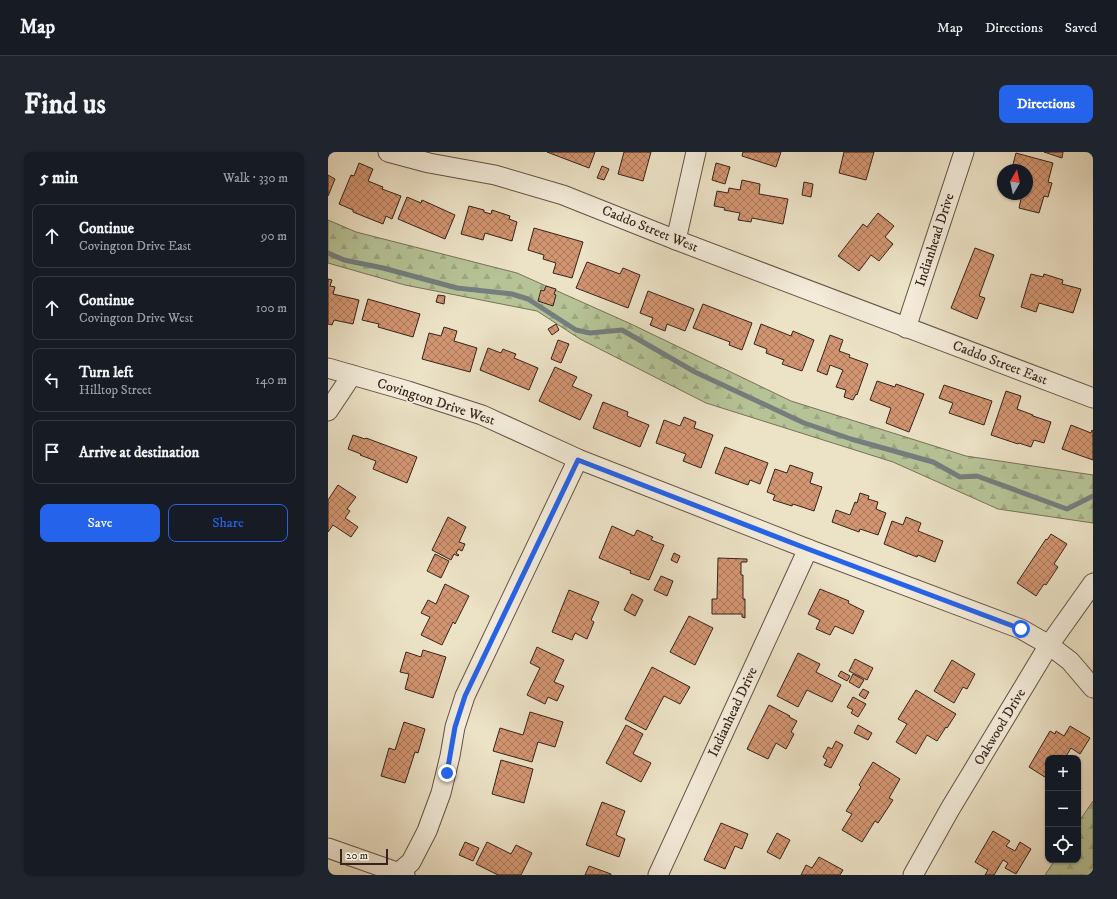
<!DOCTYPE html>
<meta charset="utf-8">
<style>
body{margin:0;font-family:"IM FELL DW Pica",serif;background:#20242c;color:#f1f3f6}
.controls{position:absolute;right:12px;bottom:12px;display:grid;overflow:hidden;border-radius:8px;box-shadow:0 1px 3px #0004}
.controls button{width:36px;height:36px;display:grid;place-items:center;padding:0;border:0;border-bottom:1px solid #363941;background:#171b24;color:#f1f3f6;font:20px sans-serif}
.compass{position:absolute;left:669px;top:12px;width:36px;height:36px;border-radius:50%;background:#171b24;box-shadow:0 1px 3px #0004;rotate:9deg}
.scale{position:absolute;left:12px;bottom:10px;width:48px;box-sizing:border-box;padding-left:4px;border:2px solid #37231a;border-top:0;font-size:11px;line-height:14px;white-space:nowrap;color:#37231a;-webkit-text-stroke:3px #f3ecda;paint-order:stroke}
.stop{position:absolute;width:12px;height:12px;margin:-9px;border:3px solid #2563eb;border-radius:50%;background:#fff}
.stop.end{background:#2563eb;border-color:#fff;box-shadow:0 1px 4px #0008}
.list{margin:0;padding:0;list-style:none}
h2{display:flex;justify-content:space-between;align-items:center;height:52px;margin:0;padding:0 16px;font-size:17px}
h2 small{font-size:13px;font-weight:400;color:#9ea1a6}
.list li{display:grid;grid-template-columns:26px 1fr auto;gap:12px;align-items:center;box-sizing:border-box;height:64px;margin:0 8px 8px;padding:0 8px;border:1px solid #363941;border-radius:8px}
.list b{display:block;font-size:15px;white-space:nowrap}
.list p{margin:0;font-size:13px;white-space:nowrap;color:#9ea1a6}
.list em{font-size:13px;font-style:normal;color:#9ea1a6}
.actions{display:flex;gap:8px;padding:12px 16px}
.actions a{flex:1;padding:9px 0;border:1px solid #2563eb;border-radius:8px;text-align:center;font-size:14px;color:#2563eb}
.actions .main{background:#2563eb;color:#fff}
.icon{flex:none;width:22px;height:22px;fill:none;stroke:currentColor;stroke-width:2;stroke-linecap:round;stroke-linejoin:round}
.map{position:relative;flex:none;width:765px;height:723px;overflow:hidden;border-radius:8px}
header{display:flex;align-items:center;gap:24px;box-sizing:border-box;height:56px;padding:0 20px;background:#171b24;border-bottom:1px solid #363941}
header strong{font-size:19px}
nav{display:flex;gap:22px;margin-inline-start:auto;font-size:14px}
.intro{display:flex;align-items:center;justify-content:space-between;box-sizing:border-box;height:96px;padding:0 24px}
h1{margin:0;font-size:28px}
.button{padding:10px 18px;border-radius:8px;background:#2563eb;color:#fff;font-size:14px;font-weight:700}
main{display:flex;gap:24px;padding:0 24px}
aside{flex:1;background:#171b24;border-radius:8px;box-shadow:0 1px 3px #0004}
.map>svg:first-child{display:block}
</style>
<header>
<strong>Map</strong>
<nav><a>Map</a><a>Directions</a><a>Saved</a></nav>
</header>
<div class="intro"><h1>Find us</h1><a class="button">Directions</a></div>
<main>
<aside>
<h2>5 min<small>Walk · 330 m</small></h2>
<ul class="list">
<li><svg class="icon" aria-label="ahead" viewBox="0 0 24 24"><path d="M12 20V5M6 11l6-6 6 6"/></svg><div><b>Continue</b><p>Covington Drive East</p></div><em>90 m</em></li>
<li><svg class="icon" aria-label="ahead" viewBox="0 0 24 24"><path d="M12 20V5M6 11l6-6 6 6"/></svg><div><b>Continue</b><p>Covington Drive West</p></div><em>100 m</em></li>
<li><svg class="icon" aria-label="left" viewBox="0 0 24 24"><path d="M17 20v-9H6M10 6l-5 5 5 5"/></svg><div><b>Turn left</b><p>Hilltop Street</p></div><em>140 m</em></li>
<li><svg class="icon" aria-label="arrive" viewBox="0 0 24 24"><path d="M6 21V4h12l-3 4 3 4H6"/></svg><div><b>Arrive at destination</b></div></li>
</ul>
<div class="actions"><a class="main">Save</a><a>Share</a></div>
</aside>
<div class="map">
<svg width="765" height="723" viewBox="0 0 765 723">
<defs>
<pattern id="forest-firs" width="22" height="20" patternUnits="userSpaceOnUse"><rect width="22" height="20" fill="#b6c396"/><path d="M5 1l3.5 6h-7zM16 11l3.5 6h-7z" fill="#9da781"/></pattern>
<pattern id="building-cross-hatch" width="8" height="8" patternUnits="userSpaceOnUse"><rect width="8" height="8" fill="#d29571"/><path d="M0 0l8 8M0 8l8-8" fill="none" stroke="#ab795c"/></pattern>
</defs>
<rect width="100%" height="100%" fill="#ece2c6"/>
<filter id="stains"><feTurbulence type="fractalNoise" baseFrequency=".005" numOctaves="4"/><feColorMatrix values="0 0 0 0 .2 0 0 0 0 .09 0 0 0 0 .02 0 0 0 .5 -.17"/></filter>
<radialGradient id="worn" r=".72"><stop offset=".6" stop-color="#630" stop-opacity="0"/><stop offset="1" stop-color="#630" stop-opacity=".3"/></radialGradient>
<g fill="url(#forest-firs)" stroke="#767358">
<path d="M0 68 28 80 189 121 303 172 463 249 638 304 765 323V371L670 357 565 310 378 251 252 187 209 159 77 133 0 111Z"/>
<path d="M765 649V723H717L727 708H750V671Z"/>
</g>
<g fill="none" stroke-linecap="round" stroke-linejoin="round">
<path stroke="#747e7d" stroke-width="5" d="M0 101 16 108 55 116 129 136 184 142 200 147 248 178 262 181 294 178 367 220 476 271 523 287 605 310 632 325 649 324 739 357 765 344"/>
</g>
<g fill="url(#building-cross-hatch)" stroke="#37231a">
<path d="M219 0H267L261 16Z"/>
<path d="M296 0H323L315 29 290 22Z"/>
<path d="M415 0H453L448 15 414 4Z"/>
<path d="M516 0H546L538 28 511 21Z"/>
<path d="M716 0H735L734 6Z"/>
<path d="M688 1 725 11 720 30 724 31 720 45 716 44 711 61 691 56 694 42H699V25L700 21 699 20V18H691L684 16Z"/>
<path d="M31 11 45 17 40 29 55 35 54 37 73 44 64 67 58 64 55 72 25 60V58L11 52 23 23 26 24Z"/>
<path d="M388 11 402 15 397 32 384 28Z"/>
<path d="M274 14 281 17 276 28 269 26Z"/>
<path d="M0 23 7 27 0 44Z"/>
<path d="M414 28 432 32 431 42 460 47 455 72 424 66 423 70 410 68 412 61 396 58 397 56 386 54 389 39 400 41 401 36 412 38Z"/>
<path d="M476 30 485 32 483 45 474 43Z"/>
<path d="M79 45 93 51 94 48 127 63 117 87 70 67Z"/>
<path d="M141 54 156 58V60L163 62 164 58 182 64 181 67 189 70 184 89 157 81 155 88 133 82Z"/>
<path d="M550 61 566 74 557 85 565 92 551 109 543 103 531 119 510 104 535 72 539 75Z"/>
<path d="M206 76 255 90 244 126 225 121 228 111 215 107 216 103 200 98Z"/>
<path d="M647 96 666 103 651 144 657 146 649 167 623 156Z"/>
<path d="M259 110 292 122 295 116 312 123 300 156 248 136Z"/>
<path d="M703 122 715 125 716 122 735 128 734 132 753 137 745 161 711 151 708 160 693 155Z"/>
<path d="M0 127 4 128 2 134 7 135 5 142 31 148 25 172 6 168 4 173 0 172Z"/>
<path d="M218 134 228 137 226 142 228 143 225 154 210 149 213 138 216 139Z"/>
<path d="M320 139 366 157 357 179 339 172 337 179 322 173 325 166 312 161Z"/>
<path d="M110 143 117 144 116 152 108 150Z"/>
<path d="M40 147 92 162 85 185 50 175 51 172 34 168Z"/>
<path d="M375 152 424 171 414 198 401 193 402 190 365 176Z"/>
<path d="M228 172 231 178 224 183 220 177Z"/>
<path d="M433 172 463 184 465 179 486 188 474 219 454 212 456 208 438 201 439 197 426 192Z"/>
<path d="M116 175 129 179 126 189 149 196 142 220 94 207 101 181 113 184Z"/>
<path d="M502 183 515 188 511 199 522 203 521 205 540 212 529 243 528 242 525 248 516 245 518 238 508 235 515 218 502 213 499 223 489 219Z"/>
<path d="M230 188 241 192 233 211 223 207Z"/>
<path d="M160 196 173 201 175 197 177 198 188 202 186 206 210 216 201 238 152 218Z"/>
<path d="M227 215 249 225 244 234 264 243 252 268 211 249Z"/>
<path d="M549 229 567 235 568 232 596 242 581 280 558 271 563 256 542 248Z"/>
<path d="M616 233 664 249 656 273 621 261 625 251 611 246Z"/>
<path d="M678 239 693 244 689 257 705 263V264L723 270 716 291 706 288 703 295 691 291 690 292 663 283Z"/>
<path d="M275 250 300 260 299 264 321 273 312 295 265 276Z"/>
<path d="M356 265 368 270 366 276 385 283 373 316 355 309 358 302 328 291 336 268 352 274Z"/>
<path d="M743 273 763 281 764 278 765 279V308L734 297Z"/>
<path d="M25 283 37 287 38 286 89 305 79 331 45 317 48 309 32 303 33 302 20 297Z"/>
<path d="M397 295 440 311 432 332 422 328 420 333 387 321Z"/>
<path d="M462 313 485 321 482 331 494 335 486 359 465 352 464 354 445 348 447 343 439 340 447 317 459 321Z"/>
<path d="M10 333 28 345 19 357 22 359 17 366 30 375 23 385 5 373 0 380V348Z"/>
<path d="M532 341 541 344 540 347 550 350 548 357 558 361 550 383 532 377 531 380 504 370 508 358 522 363 527 350 529 351Z"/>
<path d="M120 365 138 375 131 390 137 392 134 399 130 397V398L128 401 131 403 130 404 126 402 123 408 104 398Z"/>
<path d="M578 365 593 371 590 379 615 389 607 410 590 403 589 405 556 392 564 369 575 373Z"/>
<path d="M284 374 306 384 309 378 325 385 323 388 336 393 321 428 302 421 303 419 271 406Z"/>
<path d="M723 382 739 392 726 412 730 415 718 433 716 432 708 444 689 431 718 387 719 388Z"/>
<path d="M346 401 352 404 349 411 343 408Z"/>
<path d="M107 402 121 409 113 426 99 419Z"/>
<path d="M390 406 419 407V410H413V423H415V447H417V466L414 465V462H384V447H389Z"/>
<path d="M333 424 345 429 339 444 326 438Z"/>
<path d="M117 432 141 444 127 472 125 470 114 493 93 483 102 465 93 461 100 448 108 452Z"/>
<path d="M492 437 521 449 520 451 536 459 525 482 507 474 502 483 488 477 492 468 480 462Z"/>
<path d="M241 438 271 450 263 468 266 470 259 487 247 481 244 488 224 480Z"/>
<path d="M304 442 315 448 307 464 296 458Z"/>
<path d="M361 464 385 476 367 513 342 500Z"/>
<path d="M209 495 236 508 226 530 236 534 229 549 220 545 217 552 199 543 212 516 202 511Z"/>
<path d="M95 498 118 505 105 546 77 537 81 522 72 520 78 500 93 505Z"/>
<path d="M470 501 492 512 488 520 513 533 504 550 479 538 470 555 449 544Z"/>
<path d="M527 507 545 516 539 528 521 519Z"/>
<path d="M624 508 647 522 639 537 635 535 626 551 606 539Z"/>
<path d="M324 515 362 535 352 552 336 544 318 578 297 567Z"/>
<path d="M513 519 522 524 519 529 510 524Z"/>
<path d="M525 522 536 528 531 536 521 530Z"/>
<path d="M535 537 541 540 537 547 531 543Z"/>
<path d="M588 538 628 562 619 576 618 575 609 589 599 583 588 602 568 590 579 572 570 567Z"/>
<path d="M525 545 538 552 530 565 523 561 525 558 519 555Z"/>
<path d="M441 553 462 564 461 565 469 569 463 580 466 582 458 597 448 591 440 607 419 597Z"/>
<path d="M202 560 235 570 227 595 210 590 204 610 165 599 172 576 195 583Z"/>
<path d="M76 570 97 577 90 601 87 600 77 631 53 624 61 596 67 598Z"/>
<path d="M298 573 315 582 305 602 323 611 313 630 278 611Z"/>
<path d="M530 573 544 581 540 588 526 581Z"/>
<path d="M742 574 762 586 752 602 743 596 737 606H720V627L701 615 722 579 727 582 728 579 736 584Z"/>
<path d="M508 589 515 593 503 616 496 613 499 608 495 605 500 595 504 597Z"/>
<path d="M173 608 205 617 196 651 164 642Z"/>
<path d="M545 610 572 627 561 646 565 648 550 671 547 669 534 690 514 678 524 662 518 659 533 635 531 633Z"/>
<path d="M274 650 297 659 288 683 297 687 291 705 258 693Z"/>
<path d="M393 671 420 682 414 697 407 694 397 717 376 708Z"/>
<path d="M665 679 682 689 678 694 687 699 692 690 703 697 688 722 677 716 680 711 675 708 666 723H657L660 718 647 710Z"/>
<path d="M449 681 462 688 452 707 439 700Z"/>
<path d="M137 690 151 696 145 709 131 703Z"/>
<path d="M159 690 183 702 188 693 204 701 193 723H170L148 712Z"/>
<path d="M491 705 515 718 512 723H473L478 713 484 716Z"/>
<path d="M261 714 283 722V723H257Z"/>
</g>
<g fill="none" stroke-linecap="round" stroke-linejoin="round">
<defs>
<g id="minor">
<path d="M60 0 101 11 167 23 235 43 348 88 765 246"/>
<path d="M348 88 368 0"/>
<path d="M578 176 636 0"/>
<path d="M0 216 80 239 154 263 250 307 480 397 693 477 721 493 742 509 765 536"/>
<path d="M0 259 24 223"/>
<path d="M0 696 77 723"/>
<path d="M68 723 83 710 99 679 113 641 122 604 127 575 137 544 250 307"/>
<path d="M330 723 480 397"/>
<path d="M585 723 622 657 721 493 765 431"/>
</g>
</defs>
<use href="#minor" stroke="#645345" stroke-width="21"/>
<use href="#minor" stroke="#f3ecda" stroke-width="19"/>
</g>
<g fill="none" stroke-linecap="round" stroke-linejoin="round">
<path stroke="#2563eb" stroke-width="5" d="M119 621 127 575 137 544 250 308 480 397 693 477"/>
</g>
<g text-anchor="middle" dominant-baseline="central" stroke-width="3.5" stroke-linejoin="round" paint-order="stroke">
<g font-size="14" fill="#37231a" stroke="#f3ecda">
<text transform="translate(322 77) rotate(22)">Caddo Street West</text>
<text transform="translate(607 88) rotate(-72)">Indianhead Drive</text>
<text transform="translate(672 211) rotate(21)">Caddo Street East</text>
<text transform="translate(108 250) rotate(18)">Covington Drive West</text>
<text transform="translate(405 560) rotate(-65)">Indianhead Drive</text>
<text transform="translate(672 575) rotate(-59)">Oakwood Drive</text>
</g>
</g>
<rect width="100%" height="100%" filter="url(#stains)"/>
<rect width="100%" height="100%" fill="url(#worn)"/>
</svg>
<div class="controls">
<button>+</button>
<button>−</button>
<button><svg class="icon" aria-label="locate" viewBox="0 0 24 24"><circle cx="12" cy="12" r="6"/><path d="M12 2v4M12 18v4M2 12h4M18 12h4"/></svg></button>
</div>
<svg class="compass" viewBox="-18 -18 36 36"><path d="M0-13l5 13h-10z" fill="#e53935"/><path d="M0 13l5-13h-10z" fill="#9ea1a6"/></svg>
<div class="scale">20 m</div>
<div class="stop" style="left:693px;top:477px"></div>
<div class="stop end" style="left:119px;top:621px"></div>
</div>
</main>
